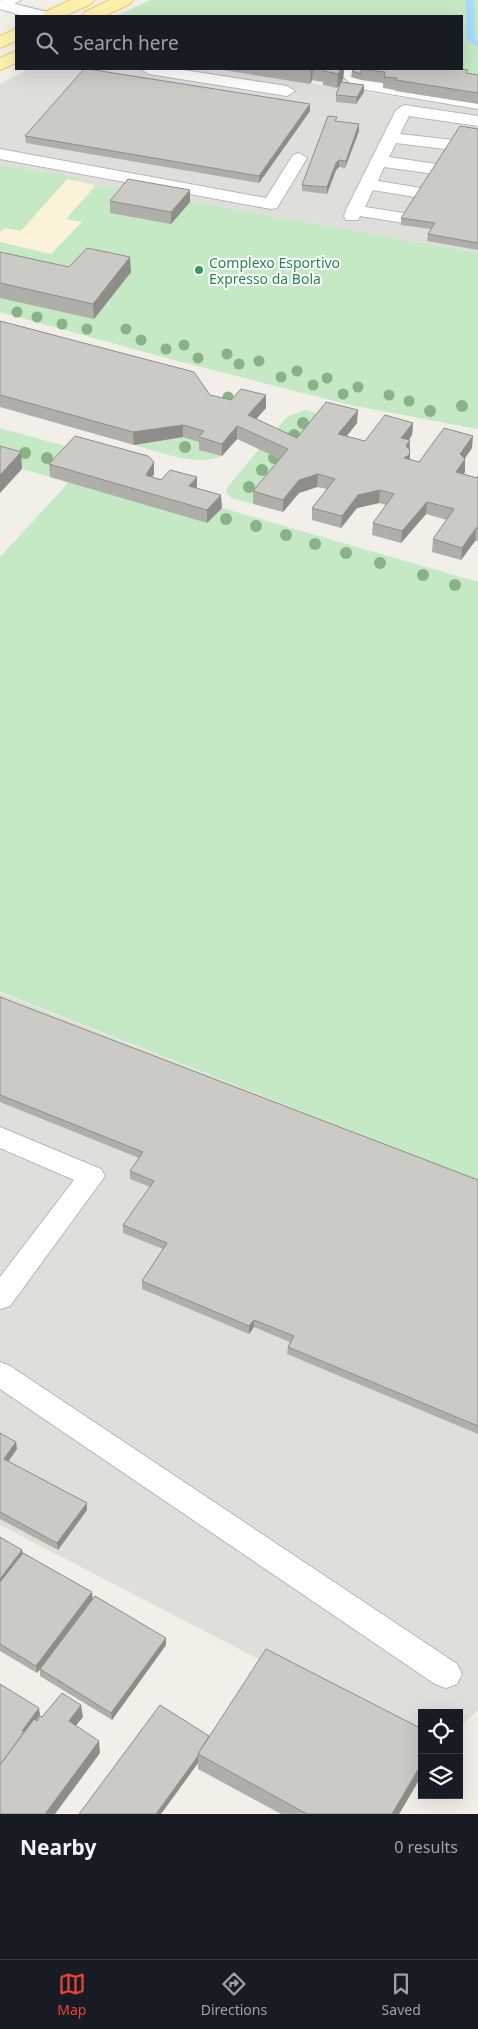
<!DOCTYPE html>
<style>
body{margin:0;font-family:"Noto Sans",sans-serif;background:#242831;color:#f1f3f6}
.controls{position:absolute;right:15px;bottom:15px;display:grid;overflow:hidden;border-radius:0px;box-shadow:0 5px 20px #0002}
.controls button{width:45px;height:45px;display:grid;place-items:center;padding:0;border:0;border-bottom:1px solid #363941;background:#171b24;color:#f1f3f6;font:25px sans-serif}
.list{margin:0;padding:0;list-style:none}
h2{display:flex;justify-content:space-between;align-items:center;height:65px;margin:0;padding:0 20px;font-size:21px}
h2 small{font-size:16px;font-weight:400;color:#9ea1a6}
.icon{flex:none;width:28px;height:28px;fill:none;stroke:currentColor;stroke-width:2;stroke-linecap:round;stroke-linejoin:round}
.map{position:relative;flex:none;width:478px;height:1814px;overflow:hidden}
.search{position:absolute;background:#171b24;box-shadow:0 5px 20px #0002;left:15px;right:15px;top:15px;height:55px;display:flex;align-items:center;gap:12px;box-sizing:border-box;padding:0 18px;border-radius:0px;color:#9ea1a6;font-size:19px}
.sheet{height:145px;background:#171b24}
nav{display:flex;justify-content:space-around;align-items:center;box-sizing:border-box;height:70px;border-top:1px solid #363941;background:#171b24;font-size:14px;color:#9ea1a6}
nav a{display:grid;justify-items:center;gap:2px}
nav .on{color:#ea4335}
.map>svg:first-child{display:block}
</style>
<div class="map">
<svg width="478" height="1814" viewBox="0 0 478 1814">
<rect width="100%" height="100%" fill="#f1efe8"/>
<g fill="#e0deda">
<path d="M28 69H217L478 109V253L77 181 79 178 0 165V84Z"/>
<path d="M0 993 478 1181V1710L459 1728V1713H422V1744L0 1525Z"/>
</g>
<g fill="#c5e8c5">
<path d="M150 0H478V76L427 69H462V16H117Z"/>
<path d="M0 165 80 178 77 181 478 253V429L350 405 170 359 0 312Z"/>
<path d="M304 410 326 415 297 450 269 438 287 417Z"/>
<path d="M0 428 76 449 50 477 0 462Z"/>
<path d="M183 437 205 444 222 456C195 467 161 452 134 445Z"/>
<path d="M259 449 287 462 253 504 231 498 226 492 227 488Z"/>
<path d="M69 482 207 523 222 508 478 582V1181L0 992V557Z"/>
</g>
<path fill="#fbf3d9" d="M67 179 96 185 66 219 82 222 51 254 0 242V232L5 228 21 231Z"/>
<g fill="none" stroke-linecap="round" stroke-linejoin="round">
<path fill="#aadaff" fill-rule="evenodd" d="M466 0H474L475 39 478 41V47L467 40Z"/>
<defs>
<g id="service">
<path d="M3 0H21L5 9 0 8V2Z"/>
<path d="M141 69H177L287 86 295 91 287 96 149 74Z"/>
<path d="M404 105 478 116V126L409 116 400 134 453 140 461 145 453 150 396 143 389 157 436 164 442 166 444 169 442 172 436 174 384 167 378 181 421 188 427 189 429 193 427 197 421 198 373 190 365 207 410 214 412 218 410 222 404 223 360 216 358 220H346L344 216 346 210 396 110Z"/>
<path d="M0 149 266 198 293 155 299 153 307 158 277 208 271 209 0 159Z"/>
<path d="M0 1127 101 1169 105 1176 10 1306 0 1309V1277L74 1180 0 1148Z"/>
<path d="M0 1362 10 1366 457 1664 462 1674 457 1684 446 1688 435 1684 0 1389Z"/>
</g>
<g id="minor">
<path d="M0 0 47 12 50 16H23L0 9Z"/>
<path d="M335 69H354L367 80 478 99V109L355 88Z"/>
</g>
<g id="primary">
<path d="M71 0H94L91 4 64 16H42L45 12Z"/>
<path d="M110 0H133L130 4 104 16H82L85 12Z"/>
<path d="M16 29V41L0 48V36Z"/>
<path d="M16 51V63L0 70V58Z"/>
</g>
</defs>
<use href="#service" stroke="#b5b8bc" stroke-width="2"/>
<use href="#minor" stroke="#b5b8bc" stroke-width="2"/>
<use href="#primary" stroke="#f2c960" stroke-width="2"/>
<use href="#service" fill="#fff" fill-rule="evenodd"/>
<use href="#minor" fill="#fff" fill-rule="evenodd"/>
<use href="#primary" fill="#fff2af" fill-rule="evenodd"/>
</g>
<g fill="#89b387">
<circle cx="17" cy="312" r="5.5"/>
<circle cx="37" cy="317" r="5.5"/>
<circle cx="62" cy="324" r="5.5"/>
<circle cx="87" cy="329" r="5.5"/>
<circle cx="126" cy="329" r="5.5"/>
<circle cx="141" cy="340" r="5.5"/>
<circle cx="184" cy="345" r="5.5"/>
<circle cx="166" cy="349" r="5.5"/>
<circle cx="227" cy="354" r="5.5"/>
<circle cx="198" cy="358" r="5.5"/>
<circle cx="259" cy="361" r="5.5"/>
<circle cx="239" cy="364" r="5.5"/>
<circle cx="297" cy="371" r="5.5"/>
<circle cx="281" cy="377" r="5.5"/>
<circle cx="327" cy="378" r="5.5"/>
<circle cx="313" cy="385" r="5.5"/>
<circle cx="358" cy="387" r="5.5"/>
<circle cx="343" cy="394" r="5.5"/>
<circle cx="389" cy="395" r="5.5"/>
<circle cx="228" cy="397" r="5.5"/>
<circle cx="409" cy="401" r="5.5"/>
<circle cx="462" cy="406" r="6"/>
<circle cx="430" cy="411" r="6"/>
<circle cx="303" cy="423" r="6"/>
<circle cx="294" cy="435" r="6"/>
<circle cx="185" cy="447" r="6"/>
<circle cx="25" cy="453" r="6"/>
<circle cx="47" cy="458" r="6"/>
<circle cx="274" cy="458" r="6"/>
<circle cx="262" cy="470" r="6"/>
<circle cx="249" cy="487" r="6"/>
<circle cx="226" cy="519" r="6"/>
<circle cx="256" cy="526" r="6"/>
<circle cx="286" cy="535" r="6"/>
<circle cx="315" cy="544" r="6"/>
<circle cx="346" cy="553" r="6"/>
<circle cx="380" cy="563" r="6"/>
<circle cx="423" cy="575" r="6"/>
<circle cx="455" cy="585" r="6"/>
</g>
<g fill="#afaea9">
<path d="M217 69H344L343 80 342 82 364 92 356 104 336 102V95L340 84 337 88 323 85V82L312 80 310 84Z"/>
<path d="M353 69 467 73 478 75V104L395 91V90L383 88V83L361 80 351 77 352 71Z"/>
<path d="M310 111 259 183 26 143 25 136Z"/>
<path d="M337 122 359 131 345 168 339 167 336 170 327 194 302 191V185Z"/>
<path d="M478 129V250L427 241 428 234 431 229 401 225V218Z"/>
<path d="M190 190V202L171 224 110 213V201Z"/>
<path d="M0 252 69 267 131 272 94 319 0 298Z"/>
<path d="M0 321 210 395 231 400 266 408 256 419 297 438 357 423 346 437 365 441 413 423 412 435 409 440H410V459L419 462 472 448 465 458V472L463 474 477 478 478 476V541H475L461 560 432 552 433 539 447 520 426 514 401 543 372 535 373 523 386 505 379 503 357 508 341 528 312 520V508L327 489 317 487 299 493 283 512 253 504V491L280 459 237 439 222 456 199 450V442L183 437 134 445 0 407Z"/>
<path d="M49 464 154 474 152 477 197 488 222 508 207 523 50 477Z"/>
<path d="M0 997 478 1180V1434L287 1354 288 1347 290 1342 254 1327 249 1334 142 1289V1281L163 1249 123 1233V1225L150 1187 130 1179V1171L139 1158 0 1102Z"/>
<path d="M0 1433 17 1449 8 1461 87 1503V1510L58 1550 0 1519Z"/>
<path d="M0 1537 22 1550 23 1553 93 1599 166 1638V1645L112 1720 40 1676V1670L37 1673 0 1651Z"/>
<path d="M209 1736 422 1775 399 1814H281L198 1769V1763L161 1814Z"/>
</g>
<g fill="#8f8d8a">
<path d="M311 69H313L312 80 310 84Z"/>
<path d="M341 69H344L343 80 337 88 338 74Z"/>
<path d="M364 85V92L356 104 357 97Z"/>
<path d="M310 104V111L259 183V176Z"/>
<path d="M359 124V131L345 168 346 161Z"/>
<path d="M339 160V167L336 170 327 194V187L336 163Z"/>
<path d="M190 190V202L171 224V212Z"/>
<path d="M130 257 131 272 94 319 93 304Z"/>
<path d="M266 395V408L248 428V415Z"/>
<path d="M358 410 357 423 338 447V434Z"/>
<path d="M413 423 412 435 400 451 401 438Z"/>
<path d="M183 425V437L134 445 133 432Z"/>
<path d="M237 426V439L222 456V444Z"/>
<path d="M473 436 472 448 459 467 460 454Z"/>
<path d="M410 440 409 453 410 450V463L404 458 406 446Z"/>
<path d="M21 452 22 469 0 493V475Z"/>
<path d="M465 459V472L456 485V472Z"/>
<path d="M154 462V474L146 488V475Z"/>
<path d="M318 474 317 487 299 493 283 512V500L299 480Z"/>
<path d="M197 477V490L189 486Z"/>
<path d="M380 490 379 503 357 508 341 528 342 516 358 495Z"/>
<path d="M221 495 222 508 207 523V510Z"/>
<path d="M427 502 426 514 401 543 402 531Z"/>
<path d="M476 528 475 541 461 560 462 548Z"/>
<path d="M254 1320V1327L249 1334V1326Z"/>
<path d="M16 1442 17 1449 5 1466 4 1459Z"/>
<path d="M87 1503V1510L58 1550 57 1543Z"/>
<path d="M22 1550 23 1558 0 1587V1579Z"/>
<path d="M92 1592 93 1600 37 1673 36 1666Z"/>
<path d="M166 1638V1645L112 1720 111 1713Z"/>
<path d="M81 1705 83 1717 70 1733 69 1721Z"/>
<path d="M39 1708 40 1715 26 1734 22 1731Z"/>
<path d="M99 1741 100 1753 55 1814H45Z"/>
<path d="M198 1756V1763L161 1814H156Z"/>
<path d="M422 1763V1775L399 1814H392Z"/>
</g>
<g fill="#cccac5" stroke="#8f8d8a">
<path d="M84 69H88L310 104 259 176 25 136Z"/>
<path d="M326 69H341L338 74 324 71Z"/>
<path d="M353 69H361V74L352 71Z"/>
<path d="M361 69H457L468 70 466 73 478 75V93L396 80 397 78 384 77 385 72Z"/>
<path d="M341 82 364 85 357 97 336 95Z"/>
<path d="M328 116 337 117 335 121 359 124 346 161 339 160 336 163 327 187 302 185Z"/>
<path d="M460 126 478 129V243L428 234 435 223 401 218Z"/>
<path d="M128 179 190 190 171 212 110 201Z"/>
<path d="M87 248 130 257 93 304 0 283V252L69 267Z"/>
<path d="M0 321 194 372 210 395 231 400 241 389 266 395 248 415 297 438 326 402 358 410 338 434 365 441 385 415 413 423 401 438 410 440 406 446 410 450 409 455 404 458 419 462 444 428 473 436 460 454 465 459 456 472 477 478 478 476V528H476L462 548 433 539 454 509 427 502 402 531 373 523 394 494 380 490 358 495 342 516 312 508 335 479 318 474 299 480 283 500 253 491 288 449 237 426 222 444 199 437 204 431 183 425 133 432 0 395Z"/>
<path d="M75 436 148 456 154 462 146 475 161 480 170 470 197 477 189 486 221 495 207 510 49 464Z"/>
<path d="M0 446 21 452 0 475Z"/>
<path d="M0 997 478 1180V1426L288 1347 294 1336 254 1320 249 1326 142 1281 167 1243 123 1225 154 1181 130 1171 143 1152 0 1095Z"/>
<path d="M0 1433 16 1442 4 1459 87 1503 57 1543 0 1512Z"/>
<path d="M0 1537 22 1550 0 1579Z"/>
<path d="M23 1553 92 1592 36 1666 0 1644V1582Z"/>
<path d="M95 1596 166 1638 111 1713 40 1669Z"/>
<path d="M266 1649 422 1729V1763L392 1814H307L198 1754Z"/>
<path d="M0 1684 39 1708 22 1731 24 1732 0 1765Z"/>
<path d="M62 1693 81 1705 69 1721 99 1741 45 1814H0V1765L34 1719 37 1721 40 1716 42 1717Z"/>
<path d="M160 1705 209 1736 198 1754V1756L156 1814H79Z"/>
</g>
<circle fill="#2e9e5b" stroke="#fff" stroke-width="2" cx="199" cy="270" r="5"/>
<g text-anchor="middle" dominant-baseline="central" stroke-width="4" stroke-linejoin="round" paint-order="stroke">
<g font-size="14" fill="#27864d" stroke="#fff" text-anchor="start">
<text x="209" y="262">Complexo Esportivo<tspan x="209" dy="16">Expresso da Bola</tspan></text>
</g>
</g>
</svg>
<div class="controls">
<button><svg class="icon" aria-label="locate" viewBox="0 0 24 24"><circle cx="12" cy="12" r="6"/><path d="M12 2v4M12 18v4M2 12h4M18 12h4"/></svg></button>
<button><svg class="icon" aria-label="layers" viewBox="0 0 24 24"><path d="M12 4l9 5-9 5-9-5zM3 14l9 5 9-5"/></svg></button>
</div>
<div class="search"><svg class="icon" aria-label="search" viewBox="0 0 24 24"><circle cx="10" cy="10" r="6"/><path d="M15 15l6 6"/></svg>Search here</div>
</div>
<section class="sheet">
<h2>Nearby<small>0 results</small></h2>
<ul class="list">
</ul>
</section>
<nav>
<a class="on"><svg class="icon" aria-label="map" viewBox="0 0 24 24"><path d="M3 6l6-2 6 2 6-2v14l-6 2-6-2-6 2zM9 4v14M15 6v14"/></svg>Map</a>
<a><svg class="icon" aria-label="directions" viewBox="0 0 24 24"><path d="M12 3l9 9-9 9-9-9zM9 14v-3h6M13 9l2 2-2 2"/></svg>Directions</a>
<a><svg class="icon" aria-label="saved" viewBox="0 0 24 24"><path d="M7 4h10v16l-5-4-5 4z"/></svg>Saved</a>
</nav>
